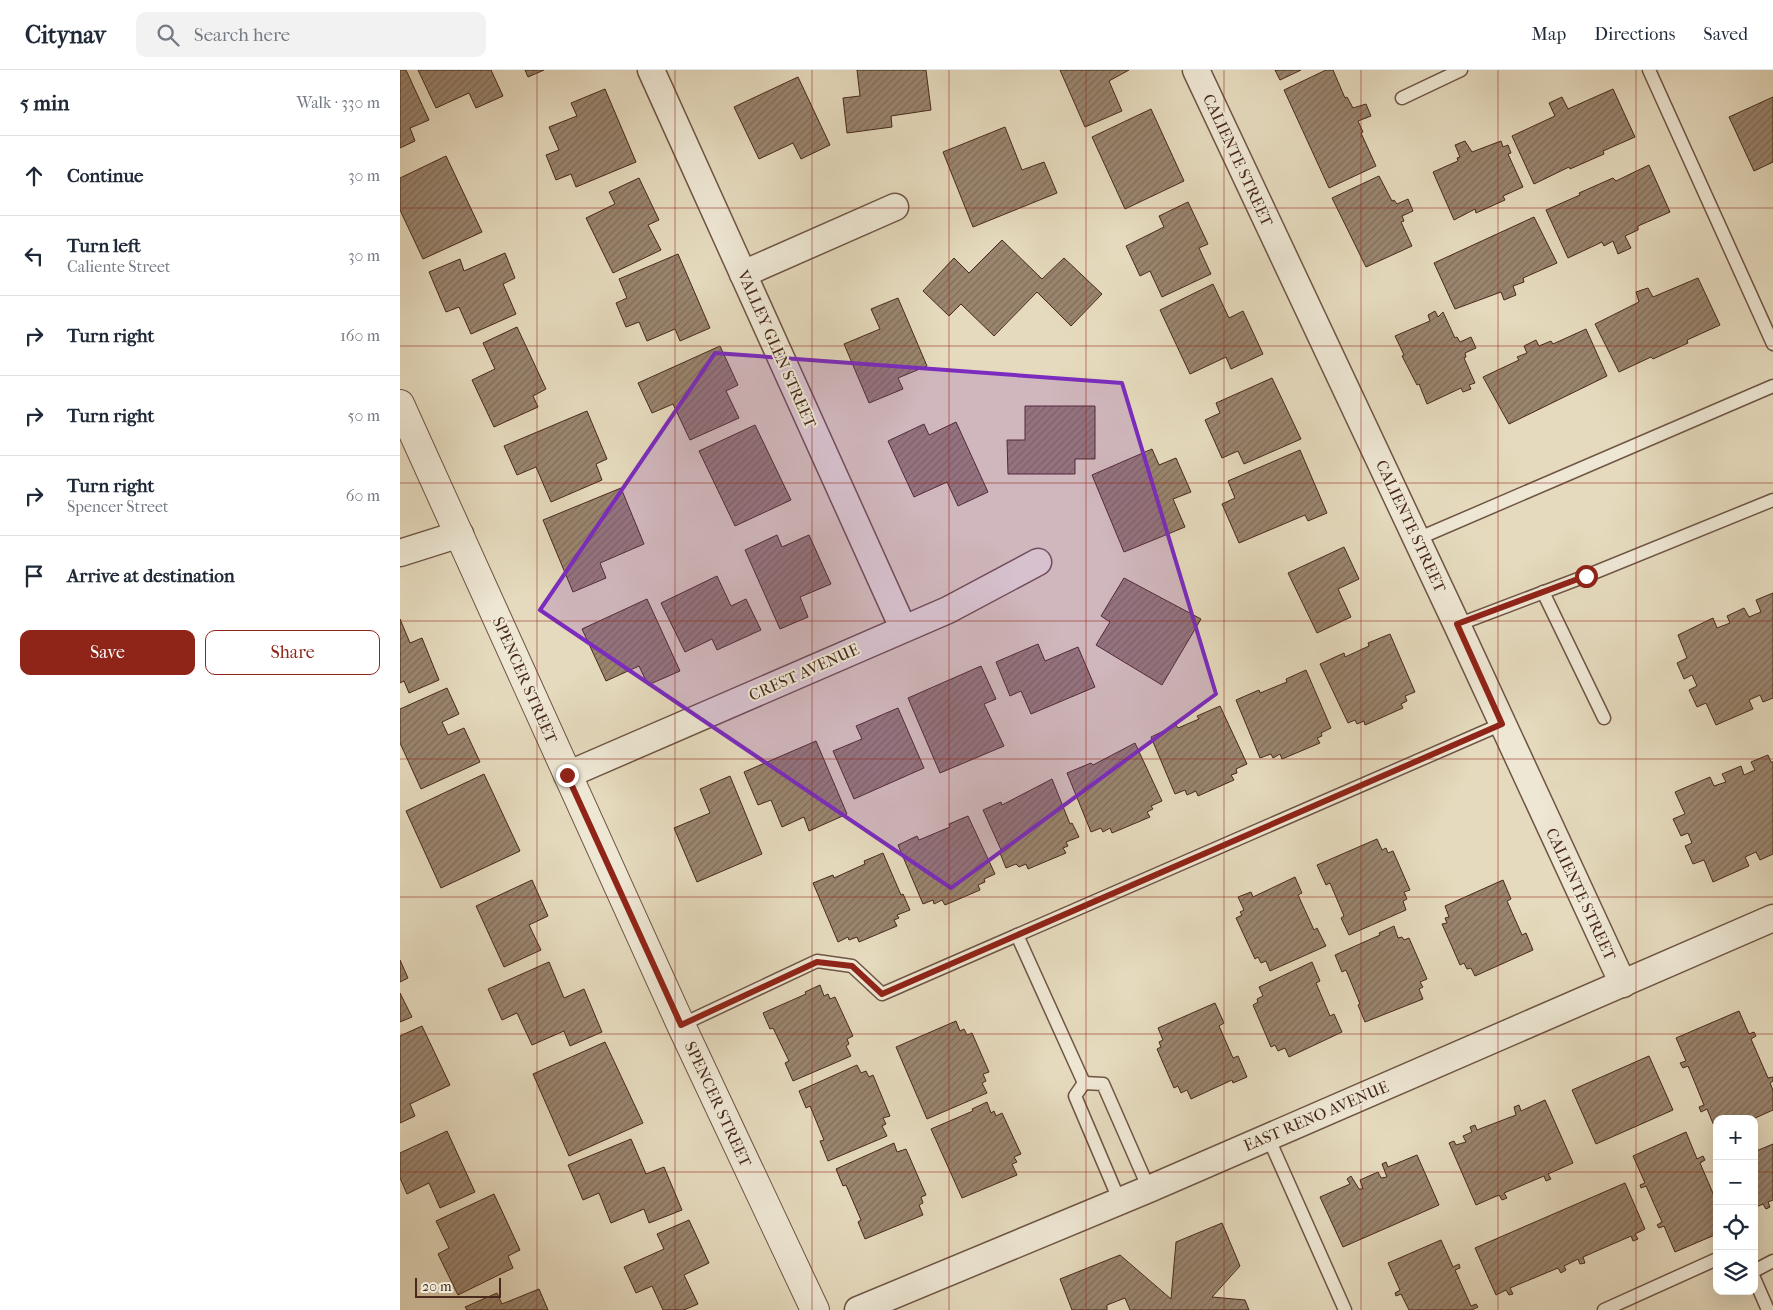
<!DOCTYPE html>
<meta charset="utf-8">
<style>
body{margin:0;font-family:"IM FELL French Canon",serif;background:#f2f2f3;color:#1f2937}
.controls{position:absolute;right:15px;bottom:15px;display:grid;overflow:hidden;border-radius:10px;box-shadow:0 5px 20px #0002}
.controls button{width:45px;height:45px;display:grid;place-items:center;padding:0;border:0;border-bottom:1px solid #e0e1e3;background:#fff;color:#1f2937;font:25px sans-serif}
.scale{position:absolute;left:15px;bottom:12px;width:86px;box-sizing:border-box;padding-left:5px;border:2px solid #48291b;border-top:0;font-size:14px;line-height:18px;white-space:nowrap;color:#48291b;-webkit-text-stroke:4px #eee7d4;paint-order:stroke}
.stop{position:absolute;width:15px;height:15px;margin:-11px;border:4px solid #8f2418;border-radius:50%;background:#fff}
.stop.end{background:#8f2418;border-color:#fff;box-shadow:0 1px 5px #0008}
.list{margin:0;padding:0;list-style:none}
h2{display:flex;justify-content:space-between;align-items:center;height:65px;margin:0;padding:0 20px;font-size:21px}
h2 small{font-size:16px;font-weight:400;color:#747a83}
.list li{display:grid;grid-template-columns:32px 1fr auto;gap:15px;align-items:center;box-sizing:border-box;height:80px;padding:0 20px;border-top:1px solid #e0e1e3}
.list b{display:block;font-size:19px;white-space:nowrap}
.list p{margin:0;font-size:16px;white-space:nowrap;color:#747a83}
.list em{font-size:16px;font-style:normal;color:#747a83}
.actions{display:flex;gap:10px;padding:15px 20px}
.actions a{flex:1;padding:11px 0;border:1px solid #8f2418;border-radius:10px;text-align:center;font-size:18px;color:#8f2418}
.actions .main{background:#8f2418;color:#fff}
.icon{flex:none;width:28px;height:28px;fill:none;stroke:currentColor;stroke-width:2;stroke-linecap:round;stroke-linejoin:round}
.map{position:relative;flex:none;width:1373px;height:1240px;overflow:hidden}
header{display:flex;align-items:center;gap:30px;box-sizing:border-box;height:70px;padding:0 25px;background:#fff;border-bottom:1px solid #e0e1e3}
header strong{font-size:24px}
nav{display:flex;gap:28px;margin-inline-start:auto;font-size:18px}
.search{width:350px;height:45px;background:#f2f2f3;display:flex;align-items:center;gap:12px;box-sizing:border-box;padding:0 18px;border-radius:10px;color:#747a83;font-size:19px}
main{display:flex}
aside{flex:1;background:#fff}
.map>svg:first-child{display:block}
</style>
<header>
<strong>Citynav</strong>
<div class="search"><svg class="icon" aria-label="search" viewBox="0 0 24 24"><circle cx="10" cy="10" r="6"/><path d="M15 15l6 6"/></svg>Search here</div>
<nav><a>Map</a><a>Directions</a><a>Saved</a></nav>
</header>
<main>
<aside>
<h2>5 min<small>Walk · 330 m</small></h2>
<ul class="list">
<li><svg class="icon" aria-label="ahead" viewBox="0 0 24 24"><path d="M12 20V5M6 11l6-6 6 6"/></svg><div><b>Continue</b></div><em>30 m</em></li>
<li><svg class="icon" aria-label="left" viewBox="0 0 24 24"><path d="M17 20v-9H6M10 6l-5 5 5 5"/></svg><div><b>Turn left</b><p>Caliente Street</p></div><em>30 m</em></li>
<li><svg class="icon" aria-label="right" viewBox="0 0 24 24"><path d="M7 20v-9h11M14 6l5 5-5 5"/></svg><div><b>Turn right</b></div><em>160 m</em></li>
<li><svg class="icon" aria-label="right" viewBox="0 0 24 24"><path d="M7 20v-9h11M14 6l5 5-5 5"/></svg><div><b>Turn right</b></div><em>50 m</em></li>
<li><svg class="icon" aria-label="right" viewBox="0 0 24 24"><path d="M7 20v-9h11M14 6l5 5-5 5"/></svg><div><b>Turn right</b><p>Spencer Street</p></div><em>60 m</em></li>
<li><svg class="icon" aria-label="arrive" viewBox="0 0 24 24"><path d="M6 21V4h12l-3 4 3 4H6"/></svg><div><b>Arrive at destination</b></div></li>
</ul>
<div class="actions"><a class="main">Save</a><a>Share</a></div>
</aside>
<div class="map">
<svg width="1373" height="1240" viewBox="0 0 1373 1240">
<defs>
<pattern id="building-hatch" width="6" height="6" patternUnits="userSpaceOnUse" patternTransform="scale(1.25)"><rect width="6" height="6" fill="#9a856f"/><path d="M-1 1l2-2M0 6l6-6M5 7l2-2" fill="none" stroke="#806d5a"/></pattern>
</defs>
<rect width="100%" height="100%" fill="#e5dabd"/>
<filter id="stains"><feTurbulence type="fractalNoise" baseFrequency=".004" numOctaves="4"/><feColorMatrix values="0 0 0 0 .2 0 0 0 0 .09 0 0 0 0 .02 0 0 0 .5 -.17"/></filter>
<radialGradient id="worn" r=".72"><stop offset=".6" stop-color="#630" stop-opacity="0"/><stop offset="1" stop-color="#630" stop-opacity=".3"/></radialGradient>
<g fill="url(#building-hatch)" stroke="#48291b">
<path d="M0 0H6L29 50 10 58 15 71 0 78Z"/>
<path d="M18 0H91L103 26 76 38 69 23 36 38Z"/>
<path d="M125 0H144L128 7Z"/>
<path d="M457 0H526L531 40 491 46 492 57 447 63 443 28 460 26Z"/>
<path d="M660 0H729L709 11 722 41 685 57Z"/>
<path d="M875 0H901L880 10Z"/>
<path d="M926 0H933L945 28 947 27 953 38 966 34 971 46 958 51 963 62 961 63 976 96 929 118 884 20Z"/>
<path d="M398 7 430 75 401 89 393 73 359 89 334 37Z"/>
<path d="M205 19 236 92 176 117 171 104 156 110 146 85 159 80 149 57 177 46 171 33Z"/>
<path d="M1213 19 1235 67 1203 81 1204 84 1170 99 1169 97 1134 114 1112 66 1155 46 1149 33 1162 27 1168 39Z"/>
<path d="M1373 27V92L1354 101 1329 47Z"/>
<path d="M751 39 784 111 725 139 692 67Z"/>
<path d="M605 57 622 100 644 92 657 123 573 157 543 82Z"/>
<path d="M1065 71 1072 82 1101 71 1103 77 1108 75 1111 83 1108 84 1123 117 1103 126 1105 130 1076 143 1075 139 1054 150 1033 102 1058 91 1057 88 1060 87 1055 75Z"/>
<path d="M46 86 82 162 23 189 0 140V108Z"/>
<path d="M1249 95 1270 142 1238 156V160L1225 166 1231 178 1218 184 1213 171 1204 176 1202 172 1168 188 1146 140 1180 125 1179 123 1213 108 1216 111Z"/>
<path d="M979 106 992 131 994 130 997 134 1008 129 1013 141 1002 146 1004 151 1001 152 1012 176 966 197 932 128Z"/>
<path d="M239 108 259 150 248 155 261 180 213 203 186 148 215 134 209 122Z"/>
<path d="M788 132 808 174 799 178 811 204 762 227 750 201 740 206 726 176 764 157 759 146Z"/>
<path d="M1134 147 1157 193 1123 208 1124 212 1113 216 1116 225 1104 230 1101 222 1055 239 1034 193Z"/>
<path d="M602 170 642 209 664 188 702 224 671 256 637 222 594 266 561 234 549 246 523 221 554 188 569 203Z"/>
<path d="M105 183 115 208 103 214 116 244 71 264 59 237 46 242 29 202 60 189 64 201Z"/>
<path d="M278 184 310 258 280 271 275 259 247 271 239 252 226 257 216 233 227 228 219 209Z"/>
<path d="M1298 208 1320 255 1287 270 1288 273 1253 289 1251 287 1219 302 1195 254 1239 232 1236 222 1248 218 1253 227Z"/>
<path d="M813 214 829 248 843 241 863 284 831 299 826 287 790 304 760 240Z"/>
<path d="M498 228 527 296 498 308 503 319 469 333 444 274 480 259 471 239Z"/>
<path d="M1035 241 1038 247 1043 242 1055 268 1057 267 1060 272 1071 267 1076 278 1065 283 1066 287 1064 288 1075 313 1069 315 1071 319 1063 322 1061 318 1027 334 1019 314 1017 315 1002 286 1004 285 995 266 1030 251 1028 245Z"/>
<path d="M117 257 146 319 133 326 138 337 94 357 72 310 95 299 83 273Z"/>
<path d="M1186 259 1207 306 1109 354 1083 307 1119 290 1117 287 1127 283 1124 276 1136 270 1139 276 1151 271 1153 274Z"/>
<path d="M320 276 338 315 326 321 339 348 290 370 273 334 252 343 238 313Z"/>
<path d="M872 308 901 369 844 394 838 381 822 388 805 350 820 343 816 333Z"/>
<path d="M625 336H695V389H675V404H608L607 370H625Z"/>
<path d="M187 341 207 389 196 394 202 410 151 432 136 397 117 405 104 376Z"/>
<path d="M556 352 588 422 558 436 547 412 514 427 488 371 524 354 529 365Z"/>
<path d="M355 355 391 430 335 456 299 381Z"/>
<path d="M752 379 759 395 776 388 791 422 773 429 785 457 724 482 692 405Z"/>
<path d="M900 380 927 443 908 451 905 445 839 473 822 434 835 428 828 411Z"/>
<path d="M221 418 244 474 200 493 206 508 173 522 143 450Z"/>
<path d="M377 465 382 477 409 465 431 514 400 527 408 547 380 559 345 480Z"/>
<path d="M944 477 959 509 938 519 951 547 917 563 888 503Z"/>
<path d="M317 506 331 536 346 529 361 560 317 580 312 569 285 582 261 533Z"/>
<path d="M724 508 801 549 762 615 696 575 710 552 701 546Z"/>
<path d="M1373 523V628L1363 632 1360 625 1349 630 1353 639 1316 655 1306 633 1297 637 1289 620 1297 616 1292 605 1284 609 1277 593 1287 588 1278 565 1313 548 1317 558 1330 553 1327 546 1344 538 1349 547 1361 542 1356 530Z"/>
<path d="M247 529 280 601 248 615 239 596 206 611 182 559Z"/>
<path d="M0 549 10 573 22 568 39 610 9 623 4 611 0 613Z"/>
<path d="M990 564 1015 622 1005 626 1007 631 1001 634 1003 638 965 655 964 651 957 654 955 650 948 653 920 594 944 583 945 587 969 576 968 573Z"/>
<path d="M638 574 645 591 678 577 695 617 631 644 621 621 610 626 596 592Z"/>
<path d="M581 596 596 629 584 634 604 676 540 703 508 628Z"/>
<path d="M906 600 931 658 921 663 922 666 917 668 920 673 882 689 880 684 873 688 871 684 860 688 836 630 859 620 860 623 887 612 886 609Z"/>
<path d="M47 618 59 644 42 652 48 665 64 658 80 692 21 719 0 673V639Z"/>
<path d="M820 636 847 694 836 699 837 703 831 705 834 710 798 726 796 721 787 725 785 720 775 724 751 667 776 655 778 658 799 649 797 646Z"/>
<path d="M498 638 524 698 454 729 433 681 462 669 456 656Z"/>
<path d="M416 671 447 744 409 761 404 747 382 757 371 730 358 735 344 702Z"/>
<path d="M735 673 762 731 751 736 753 739 747 742 750 747 712 763 710 758 703 762 701 758 691 762 667 703 691 693 693 695Z"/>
<path d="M1368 685 1371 692H1373V784L1360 790 1356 782 1345 787 1349 796 1313 812 1304 790 1293 794 1285 776 1292 773 1288 763 1281 766 1273 749 1285 744 1275 722 1310 707 1314 716 1326 712 1322 704 1341 696 1344 705 1355 700 1351 692Z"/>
<path d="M84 704 120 781 41 818 6 741Z"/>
<path d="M330 706 362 784 297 812 274 758 310 743 300 719Z"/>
<path d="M652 709 670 754 672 753 679 767 666 772 668 776 663 778 666 783 628 799 626 794 619 797 616 794 606 798 600 783 602 782 583 740 601 732 602 735Z"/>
<path d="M568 746 595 804 584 809 585 812 578 815 580 820 545 835 542 830 534 834 533 830 523 834 498 775 517 766 519 770 550 757 549 754Z"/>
<path d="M977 769 982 780 986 778 988 783 993 781 1010 820 1004 822 1007 829 1003 831 1006 840 949 865 941 848 944 846 930 813 926 815 917 795Z"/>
<path d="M483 783 501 825 503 824 510 840 497 845 499 848 494 850 497 856 459 872 457 867 449 870 448 867 438 872 413 813 433 805 434 808 465 794 464 791Z"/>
<path d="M895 807 902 823 898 825 914 860 917 858 926 876 870 901 866 891 861 893 858 887 855 889 836 848 842 845 840 842 844 840 838 827 851 822 853 827Z"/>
<path d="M132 810 148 846 129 855 141 880 104 897 76 836Z"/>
<path d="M1103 810 1111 829 1107 831 1122 865 1126 863 1133 880 1075 906 1071 898 1067 899 1064 893 1060 895 1042 854 1047 853 1045 848 1049 847 1045 836Z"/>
<path d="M994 856 998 868 1002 867 1004 870 1009 868 1027 909 1020 912 1023 917 1019 919 1023 929 965 952 958 935 960 934 946 900 942 902 935 885 980 865 979 863Z"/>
<path d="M0 890 8 908 0 912Z"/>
<path d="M149 892 164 928 184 919 202 962 170 976 164 961 132 975 117 943 102 950 88 919Z"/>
<path d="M912 892 920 911 916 913 930 946 934 944 942 962 889 987 885 978 878 981 875 975 871 977 853 935 858 932 857 929 863 926 859 917Z"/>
<path d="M420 915 424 926 428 924 430 929 435 927 453 966 447 969 449 974 446 976 451 986 393 1011 385 993 389 991 373 958 370 959 363 943 406 924 405 922Z"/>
<path d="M0 923 12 947 0 952Z"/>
<path d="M815 933 824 953 819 956 833 988 838 986 847 1007 833 1013 832 1010 791 1029 787 1020 781 1023 778 1016 774 1018 757 979 761 977 759 972 763 970 758 958Z"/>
<path d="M1339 941 1349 964 1354 962 1356 966 1351 969 1368 1008 1373 1007V1011L1370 1013 1373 1020V1040L1353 1049H1317V1063L1307 1039 1301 1042 1299 1037 1304 1035 1288 996 1283 998 1280 993 1286 991 1276 968Z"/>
<path d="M556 951 560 961 564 959 567 965 572 963 589 1002 583 1004 586 1011 582 1013 587 1023 527 1049 496 977Z"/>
<path d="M22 956 50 1015 10 1034 15 1046 0 1053V966Z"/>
<path d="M205 972 243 1053 169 1086 133 1004Z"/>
<path d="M1249 986 1273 1040 1196 1074 1172 1020Z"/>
<path d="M457 995 461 1003 466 1001 469 1007 473 1005 490 1046 483 1048 486 1054 482 1056 487 1066 428 1091 420 1071 424 1070 410 1036 406 1038 399 1021Z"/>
<path d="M1145 1030 1173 1093 1148 1104 1151 1109 1146 1111 1144 1106 1104 1123 1107 1128 1102 1130 1099 1125 1076 1135 1049 1073 1054 1071 1056 1075 1066 1072 1063 1066 1072 1062 1070 1057 1075 1055 1077 1060 1116 1045 1114 1037 1119 1035 1121 1041Z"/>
<path d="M587 1032 591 1043 594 1041 596 1046 602 1043 621 1084 614 1087 617 1092 612 1094 617 1105 562 1128 531 1059 573 1041 572 1039Z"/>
<path d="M47 1061 75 1122 40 1138 29 1113 7 1124 0 1108V1083Z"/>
<path d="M1286 1062 1297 1089 1303 1086 1305 1090 1300 1093 1315 1128H1317V1164L1275 1182 1264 1156 1259 1158 1257 1155 1262 1152 1246 1116 1241 1118 1240 1115 1245 1113 1233 1086Z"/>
<path d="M231 1069 246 1104 264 1097 282 1140 249 1153 244 1139 211 1153 199 1123 183 1130 168 1095Z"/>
<path d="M494 1073 497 1082 506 1079 526 1125 521 1127 523 1133 519 1135 523 1145 465 1169 458 1152 461 1150 446 1115 443 1116 436 1099Z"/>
<path d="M1373 1074V1130L1368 1132 1370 1137 1366 1139 1363 1134 1354 1138V1082Z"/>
<path d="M1017 1085 1039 1135 943 1177 920 1127 950 1114 947 1109 951 1106 959 1119H963L960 1110 978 1102 981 1108 987 1107 982 1094 986 1092 988 1097Z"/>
<path d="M1225 1113 1245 1159 1235 1164 1238 1169 1233 1171 1231 1166 1183 1187 1185 1193 1180 1194 1178 1189 1164 1196 1166 1200 1161 1203 1158 1198 1110 1218 1113 1224 1109 1225 1106 1220 1096 1225 1075 1178Z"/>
<path d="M94 1124 120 1180 108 1186 113 1198 58 1225 38 1184 49 1178 36 1151Z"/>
<path d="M289 1150 309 1193 284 1205 298 1234 284 1240H263L252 1216 236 1223 224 1197 264 1179 257 1164Z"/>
<path d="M822 1153 840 1196 812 1227 845 1230 849 1240H730L725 1228 707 1235V1240H672L660 1209 720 1185 771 1229 776 1172Z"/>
<path d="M1041 1170 1053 1197 1059 1194 1060 1198 1055 1200 1071 1236 1076 1234 1078 1237 1072 1240H1009L1001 1224 996 1226 995 1223 1000 1220 988 1193Z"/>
<path d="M139 1219 148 1240H67L65 1237 97 1223 102 1234Z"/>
</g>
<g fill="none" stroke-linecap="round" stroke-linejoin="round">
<defs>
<g id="service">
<path d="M1249 0 1373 274"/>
<path d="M1002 28 1061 0"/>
<path d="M1017 469 1373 316"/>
<path d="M1143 522 1204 648"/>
<path d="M1057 555 1186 506 1373 430"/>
<path d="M617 865 684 1013"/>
<path d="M281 955 417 891 452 896 482 924 1102 654"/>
<path d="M684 1013 703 1014 749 1119"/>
<path d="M684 1013 675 1026 720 1132"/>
<path d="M868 1067 945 1240"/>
<path d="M1354 1201 1373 1191"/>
<path d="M1354 1208 1368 1240"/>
<path d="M1204 1240 1317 1189"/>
</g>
<g id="minor">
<path d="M251 0 503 558"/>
<path d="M796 0 1057 555 1223 914"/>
<path d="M343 204 495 137"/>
<path d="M0 483 60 464"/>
<path d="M167 705 548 540 638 492"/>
<path d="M458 1240 749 1119 1373 848"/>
</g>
<path id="tertiary" d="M0 334 281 955 415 1240"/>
</defs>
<use href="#service" stroke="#6f5544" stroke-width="15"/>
<use href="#minor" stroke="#6f5544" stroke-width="29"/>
<use href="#tertiary" stroke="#6f5544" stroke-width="30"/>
<use href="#service" stroke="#eee7d4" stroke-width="12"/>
<use href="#minor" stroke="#eee7d4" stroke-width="26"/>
<use href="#tertiary" stroke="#eee7d4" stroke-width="28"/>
</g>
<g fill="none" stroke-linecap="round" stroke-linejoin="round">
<path stroke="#8f2418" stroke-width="6" d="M167 705 281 955 417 892 452 896 482 924 1102 654 1057 554 1186 506"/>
</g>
<path fill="#7b2cbf" fill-opacity="0.2" stroke="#7b2cbf" stroke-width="4" stroke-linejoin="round" d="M315 283 722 313 816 624 551 818 140 540Z"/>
<path fill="none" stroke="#8f2418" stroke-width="1" stroke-opacity="0.55" d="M137 0V1240M275 0V1240M412 0V1240M549 0V1240M686 0V1240M824 0V1240M961 0V1240M1098 0V1240M1236 0V1240M0 138H1373M0 276H1373M0 413H1373M0 551H1373M0 689H1373M0 827H1373M0 964H1373M0 1102H1317M1354 1102H1373"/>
<g text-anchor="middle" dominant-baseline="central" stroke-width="4" stroke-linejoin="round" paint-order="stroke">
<g font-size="16" fill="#48291b" stroke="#eee7d4">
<text transform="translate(838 90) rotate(65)">CALIENTE STREET</text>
<text transform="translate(377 279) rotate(66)">VALLEY GLEN STREET</text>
<text transform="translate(1011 456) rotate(65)">CALIENTE STREET</text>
<text transform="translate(404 602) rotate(-24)">CREST AVENUE</text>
<text transform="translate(125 610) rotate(66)">SPENCER STREET</text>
<text transform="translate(1181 824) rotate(65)">CALIENTE STREET</text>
<text transform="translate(318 1034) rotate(65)">SPENCER STREET</text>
<text transform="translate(916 1046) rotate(-23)">EAST RENO AVENUE</text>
</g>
</g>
<rect width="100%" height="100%" filter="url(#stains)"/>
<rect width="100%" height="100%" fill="url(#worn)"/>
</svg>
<div class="controls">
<button>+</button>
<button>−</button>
<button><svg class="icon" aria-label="locate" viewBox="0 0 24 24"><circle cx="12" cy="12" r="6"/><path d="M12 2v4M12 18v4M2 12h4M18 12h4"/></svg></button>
<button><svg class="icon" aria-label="layers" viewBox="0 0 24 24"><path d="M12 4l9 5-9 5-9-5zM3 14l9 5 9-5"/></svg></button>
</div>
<div class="scale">20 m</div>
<div class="stop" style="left:1186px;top:506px"></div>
<div class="stop end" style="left:167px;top:705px"></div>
</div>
</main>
